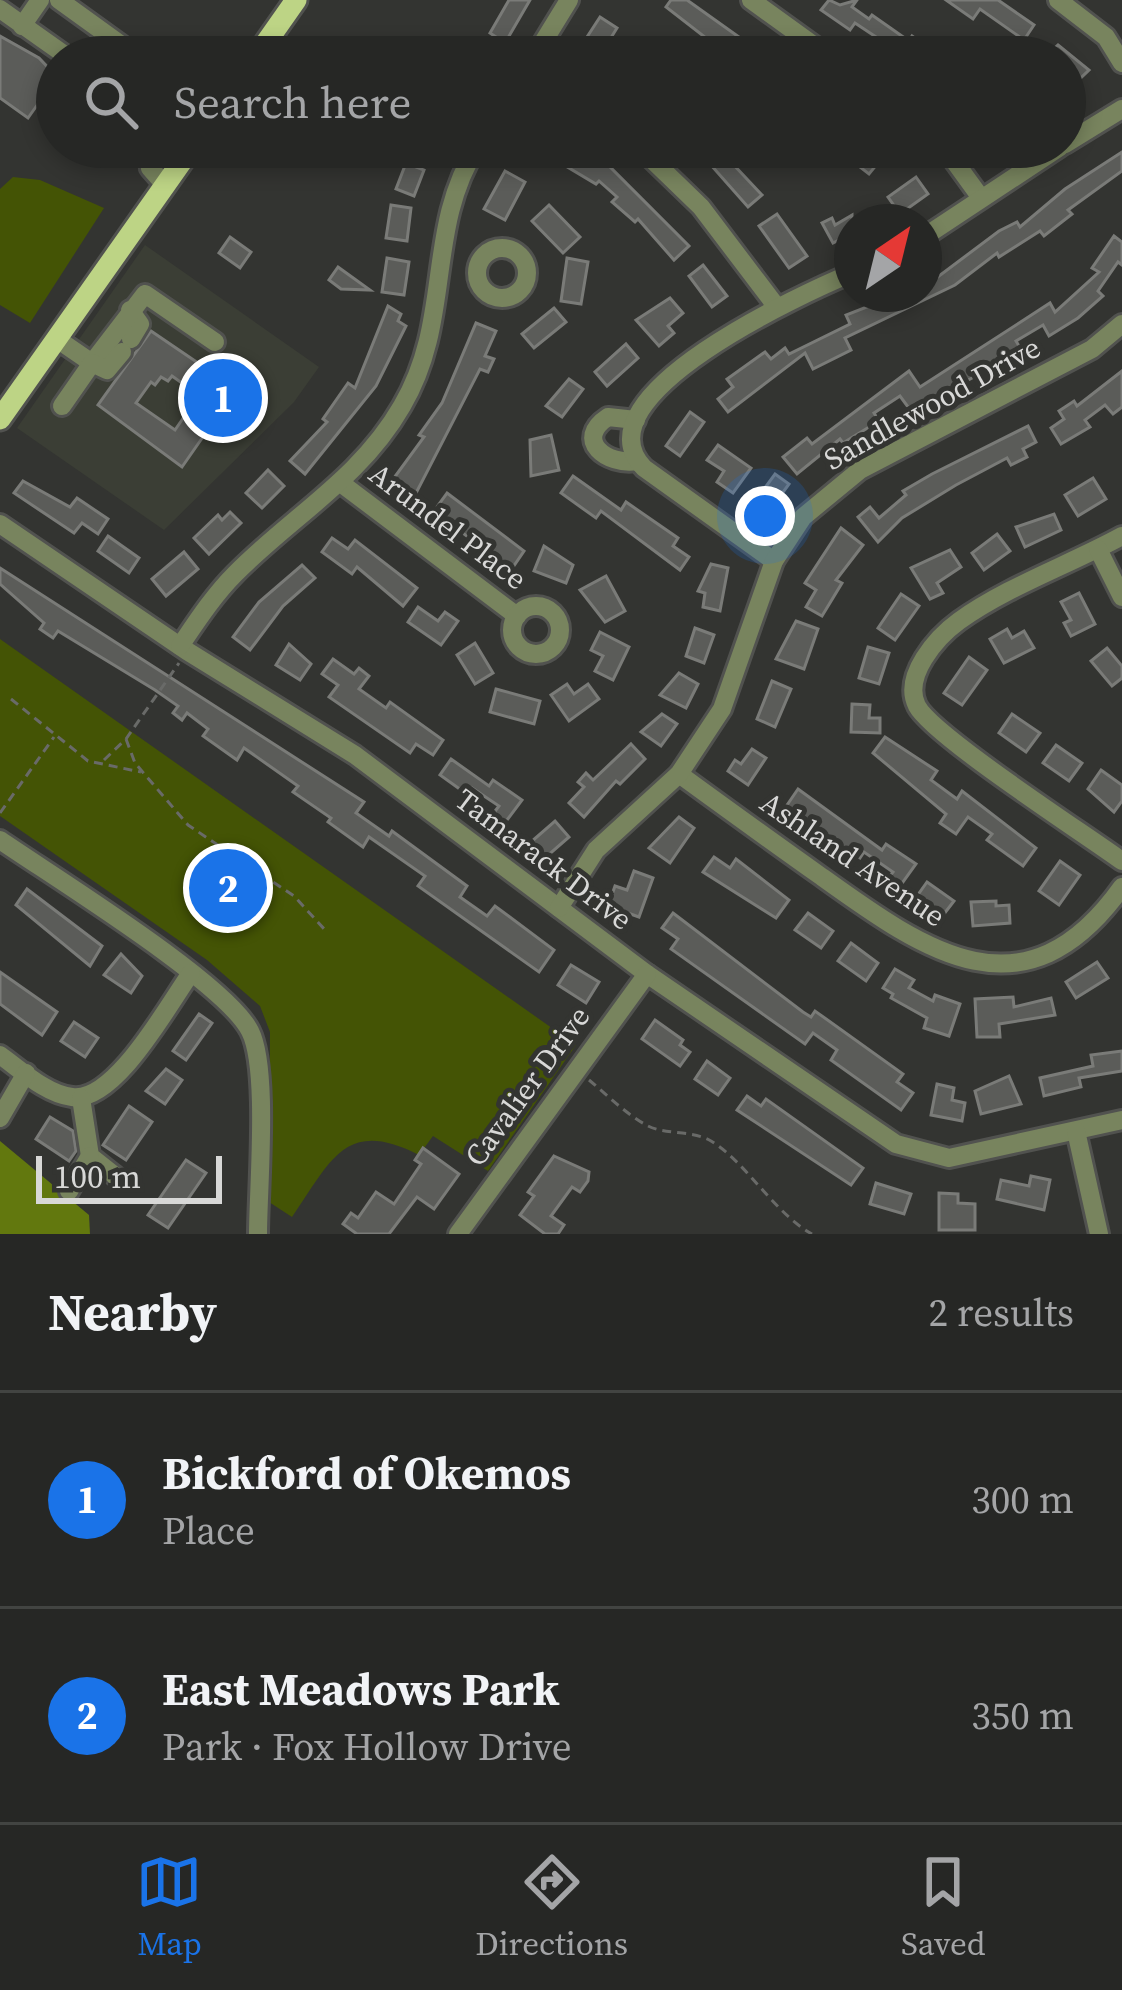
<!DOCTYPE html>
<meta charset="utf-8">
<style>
body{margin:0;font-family:"Source Serif 4",serif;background:#2e2f2d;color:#f1f3f6}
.compass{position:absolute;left:834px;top:204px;width:108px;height:108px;border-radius:50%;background:#262725;box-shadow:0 6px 18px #0003;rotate:35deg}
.scale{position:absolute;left:36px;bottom:30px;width:186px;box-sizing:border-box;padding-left:12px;border:6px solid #d8d8d7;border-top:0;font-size:33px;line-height:42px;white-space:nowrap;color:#d8d8d7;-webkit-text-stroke:9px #333431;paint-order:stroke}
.you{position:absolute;left:765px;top:516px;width:42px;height:42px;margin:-30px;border:9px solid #fff;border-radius:50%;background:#1a73e8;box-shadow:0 0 0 18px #1a73e833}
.badge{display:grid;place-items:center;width:78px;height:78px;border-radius:50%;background:#1a73e8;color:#fff;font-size:39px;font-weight:700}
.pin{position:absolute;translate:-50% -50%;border:6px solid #fff;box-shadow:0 3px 12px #0006}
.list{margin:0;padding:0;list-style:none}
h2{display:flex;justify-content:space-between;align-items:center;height:156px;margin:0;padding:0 48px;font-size:51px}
h2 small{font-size:39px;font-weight:400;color:#a4a5a7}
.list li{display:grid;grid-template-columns:78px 1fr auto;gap:36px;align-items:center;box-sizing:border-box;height:216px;padding:0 48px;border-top:3px solid #424442}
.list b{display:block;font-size:45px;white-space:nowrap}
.list p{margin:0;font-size:39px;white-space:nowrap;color:#a4a5a7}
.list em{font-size:39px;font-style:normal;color:#a4a5a7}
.icon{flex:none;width:66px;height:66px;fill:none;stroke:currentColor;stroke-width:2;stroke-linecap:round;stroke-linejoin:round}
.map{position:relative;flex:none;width:1122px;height:1234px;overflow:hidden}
.search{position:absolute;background:#262725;box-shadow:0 6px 18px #0003;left:36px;right:36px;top:36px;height:132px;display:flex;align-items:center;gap:30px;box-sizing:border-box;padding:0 42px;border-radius:66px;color:#a4a5a7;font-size:45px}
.sheet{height:588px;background:#262725}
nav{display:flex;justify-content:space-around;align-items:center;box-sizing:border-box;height:168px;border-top:3px solid #424442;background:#262725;font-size:33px;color:#a4a5a7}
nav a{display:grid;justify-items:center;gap:6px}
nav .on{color:#1a73e8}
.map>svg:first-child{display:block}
</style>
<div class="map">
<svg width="1122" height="1234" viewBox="0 0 1122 1234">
<rect width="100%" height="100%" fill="#333431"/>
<path fill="#3b3e35" d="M145 245 319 367 294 402 164 530 17 428Z"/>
<g fill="#445405">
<path d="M13 177 40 180 104 208 30 323 0 305V189Z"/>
<path d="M0 639 576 1045 488 1171 433 1136 419 1155C345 1117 331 1161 292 1217L269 1202 270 1032 260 1006 207 960 0 816Z"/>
</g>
<path fill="#62780e" d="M0 1141 89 1215 90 1234H0Z"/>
<g fill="#5b5c59" stroke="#7a7b78" stroke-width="3" fill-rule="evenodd">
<path d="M509 0H530L505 43 490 33Z"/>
<path d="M671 0H687L767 57 724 52 666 7Z"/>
<path d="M829 0 840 5 857 0 852 7 869 19 872 15 909 41 912 36 941 57H886L873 48 879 39 855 23 850 30 821 10Z"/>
<path d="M946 0H998L1034 25 1024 40 980 9 973 19Z"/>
<path d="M600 17 617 28 599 57H574Z"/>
<path d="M0 36 39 58 57 77 28 118 0 98Z"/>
<path d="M1058 45 1089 70 1065 93V57H1045Z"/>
<path d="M570 147H584L609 166 689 246 674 260 638 219 635 222 612 202 617 197 599 181 596 184 559 162Z"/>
<path d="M695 147H726L736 157 731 162 762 195 748 207Z"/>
<path d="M834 147H891L869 174Z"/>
<path d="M1122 152V171L1068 210 1072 214 1044 236 1040 231 999 257 997 253 955 285 845 338 851 350 813 369 805 353 728 412 718 399 733 387 727 379 765 352 771 359 785 348 789 354 850 324 846 315 900 294H924V279L932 274 935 279 999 231 1017 222 1020 227 1065 189Z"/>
<path d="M406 163 424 170 414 196 396 189Z"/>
<path d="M505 171 525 182 505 220 484 209Z"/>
<path d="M916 177 928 194 900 214 888 197Z"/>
<path d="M391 205 411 208 407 241 386 238Z"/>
<path d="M549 205 580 237 563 253 532 221Z"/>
<path d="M777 214 807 256 789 268 759 226Z"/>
<path d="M852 215V233L833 243 822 223 832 218 835 225Z"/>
<path d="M1114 236 1122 242V265L1118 262 1098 291 1103 296 1078 318 1049 336 1043 325 1016 341 1022 351 911 411 900 396 874 413 879 421 843 443 840 439 797 474 783 457 807 438 812 444 909 371 920 387 1050 303 1055 312 1099 272 1092 268Z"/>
<path d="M230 237 251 252 240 268 219 253Z"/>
<path d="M387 258 409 262 404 295 382 292Z"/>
<path d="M567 258 588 262 581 304 561 301Z"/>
<path d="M703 265 727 296 712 307 689 276Z"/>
<path d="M338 267 370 290 341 289 329 280Z"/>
<path d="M670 298 683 313 668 326 674 333 659 346 636 320Z"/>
<path d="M388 306 401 314 398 321 406 326 376 386 305 474 290 461 327 422 323 419 348 383 355 388Z"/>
<path d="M554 308 566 322 534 348 522 334Z"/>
<path d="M476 323 496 331 485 356 494 359 488 372 480 369 413 499 391 482 424 437 419 435 442 403Z"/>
<path d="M151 331 226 382 240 364 262 379 234 420 221 411 182 467 98 405ZM172 376 199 395 175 430 136 403 151 382 155 385 161 377 168 381Z"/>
<path d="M626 344 638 358 607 386 595 372Z"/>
<path d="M1122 371V407L1113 414 1105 405 1085 420 1090 427 1061 444 1051 428 1064 419 1059 411 1074 401 1077 406Z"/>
<path d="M569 379 583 389 562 417 546 406Z"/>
<path d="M690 412 704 422 680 456 666 446Z"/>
<path d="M1028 426 1036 442 1023 449 1027 457 1011 465 1007 458 956 485 902 518 878 542 858 517 870 507 879 518 906 495 903 491 932 474Z"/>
<path d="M551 435 559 470 531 476 530 440Z"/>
<path d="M718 445 751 468 733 493 717 482 724 471 707 460Z"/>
<path d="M268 470 284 486 262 508 246 493Z"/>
<path d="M775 474 789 484 765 517 751 507Z"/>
<path d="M573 476 621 510 626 502 678 538 673 546 689 557 680 570 601 511 596 518 561 493Z"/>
<path d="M1093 478 1106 499 1078 516 1065 495Z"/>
<path d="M23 481 70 507 77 498 108 519 98 534 82 523 74 533 14 493Z"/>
<path d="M447 493 524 551 511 570 434 511Z"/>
<path d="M230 512 241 523 209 554 194 538 218 515 222 520Z"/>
<path d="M1054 514 1061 530 1025 547 1016 527Z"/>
<path d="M841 528 863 545 836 580 842 583 822 616 806 607 816 590 805 583Z"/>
<path d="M997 534 1010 551 984 570 972 553Z"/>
<path d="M108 536 139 558 129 573 98 551Z"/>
<path d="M332 538 348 549 355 540 417 588 403 606 357 567 352 574 322 552Z"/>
<path d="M544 546 573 565 566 583 534 571Z"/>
<path d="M950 550 961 567 937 583 943 593 930 599 911 568Z"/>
<path d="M184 552 198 569 166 596 152 579Z"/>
<path d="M711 564 728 568 720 611 703 607 705 593 698 591Z"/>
<path d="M302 565 315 578 283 606 250 650 233 637 259 602Z"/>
<path d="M0 568 364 802 356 813 389 836 392 831 467 886 460 897 487 916 495 906 554 950 539 972 418 886 425 876 369 837 363 847 328 822 331 818 293 792 298 786 244 748 237 760 203 736 208 729 187 713 182 720 173 713 178 706 155 690 58 631 53 638 40 629 44 623 0 584Z"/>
<path d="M606 576 625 611 605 622 580 590Z"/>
<path d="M1079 593 1095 624 1071 636 1064 623 1071 620 1061 602Z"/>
<path d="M901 594 919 606 895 640 878 628Z"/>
<path d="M418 607 438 621 445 612 458 621 441 645 408 622Z"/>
<path d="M796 621 818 629 804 669 776 659Z"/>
<path d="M695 628 714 635 704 663 686 656Z"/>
<path d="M1007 629 1012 638 1024 631 1034 648 1004 663 990 639Z"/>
<path d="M600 632 629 647 613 680 595 671 603 656 591 650Z"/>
<path d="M475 643 493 673 475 684 457 655Z"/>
<path d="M289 644 311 664 300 680 276 665Z"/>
<path d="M868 647 889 653 879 684 859 678Z"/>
<path d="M1107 648 1122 666V678L1112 686 1091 661Z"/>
<path d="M969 657 987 670 962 705 944 693Z"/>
<path d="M333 659 354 674 359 668 369 676 359 689 386 708 390 702 443 740 433 755 416 744 410 753 329 697 338 685 322 674Z"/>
<path d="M679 673 698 684 686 708 660 695Z"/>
<path d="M772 681 791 689 775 727 757 719Z"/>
<path d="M567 684 574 694 588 684 599 699 569 721 551 695Z"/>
<path d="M496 689 540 701 534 724 490 712Z"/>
<path d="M852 704 870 705 869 718H880V733L851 732Z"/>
<path d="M662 714 677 724 661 746 641 732Z"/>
<path d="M1012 714 1040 733 1026 752 999 733Z"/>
<path d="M885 737 937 771 931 780 957 799 962 791 1036 848 1023 866 987 840 992 834 968 817 956 834 940 823 946 814 873 753Z"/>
<path d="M631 744 645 759 620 784 616 781 584 817 569 803 584 787 578 782 586 773 593 780Z"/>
<path d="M1056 745 1082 763 1069 781 1043 763Z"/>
<path d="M752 749 766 758 748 785 728 771 735 760 741 764Z"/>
<path d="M451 759 489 786 493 780 522 800 504 824 492 815 499 806 472 788 468 795 440 775Z"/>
<path d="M1101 770 1122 785V801L1114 812 1088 789Z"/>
<path d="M798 789 882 850 886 844 916 864 898 889 886 881 893 872 864 852 860 858 785 808Z"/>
<path d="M679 817 694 828 670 863 649 848Z"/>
<path d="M555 821 569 837 545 858 531 842Z"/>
<path d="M714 857 730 868 736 859 789 900 776 918 703 872Z"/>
<path d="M1060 861 1080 875 1059 905 1039 891Z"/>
<path d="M634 871 653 878 639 917 608 906 615 886 627 890Z"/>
<path d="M927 882 954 901 941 918 915 899Z"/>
<path d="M27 889 102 946 90 966 16 905Z"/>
<path d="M996 901V906L1009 905 1010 923 973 926 971 902Z"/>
<path d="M673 913 803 1012 811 1017 815 1011 903 1074 897 1082 913 1093 901 1110 831 1060 837 1050 813 1033 805 1044 671 949 678 939 662 928Z"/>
<path d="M808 913 833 931 821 948 795 930Z"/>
<path d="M851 943 878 963 866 981 838 961Z"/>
<path d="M121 954 142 976 131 993 104 975Z"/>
<path d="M1097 962 1108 978 1076 998 1066 982Z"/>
<path d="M571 965 599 982 586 1003 558 985Z"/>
<path d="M895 969 914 980 909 988 933 1001 935 995 960 1004 949 1036 924 1028 927 1018 891 998 893 994 883 988Z"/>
<path d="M0 972 57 1012 42 1035 0 1004Z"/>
<path d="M1013 997 1014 1007 1051 998 1055 1015 999 1024 1000 1037H977L975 999Z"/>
<path d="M199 1014 212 1023 186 1060 173 1051Z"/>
<path d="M655 1020 683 1040 680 1045 690 1052 680 1066 642 1039Z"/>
<path d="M74 1022 98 1038 85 1057 61 1041Z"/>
<path d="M1122 1051V1071L1079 1078 1081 1087 1044 1096 1040 1078 1093 1066 1091 1055Z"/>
<path d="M707 1061 730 1078 718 1095 695 1079Z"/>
<path d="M166 1069 182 1080 165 1104 146 1091Z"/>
<path d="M1009 1076 1021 1104 981 1114 975 1091Z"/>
<path d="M937 1084 954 1088 952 1100 965 1103 962 1121 931 1115Z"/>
<path d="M747 1096 761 1106 766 1099 863 1168 851 1185 737 1110Z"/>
<path d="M129 1106 152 1122 126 1160 103 1145Z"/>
<path d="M50 1117 73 1131 76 1151 69 1161 36 1139Z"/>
<path d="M423 1148 459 1174 434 1209 417 1197 389 1234H357L343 1224 351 1213 358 1218 376 1192 394 1204 421 1164 415 1160Z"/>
<path d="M554 1156 589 1172 588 1181 580 1192 572 1187 551 1216 564 1225 558 1234H545L520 1215 534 1196 528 1192Z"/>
<path d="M186 1160 206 1173 168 1228 148 1215Z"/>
<path d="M1031 1176 1050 1180 1044 1210 997 1199 1001 1180 1029 1186Z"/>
<path d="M876 1183 911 1194 904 1214 870 1204Z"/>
<path d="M939 1193 958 1194V1203L975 1204V1230H939Z"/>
</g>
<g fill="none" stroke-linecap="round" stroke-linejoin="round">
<defs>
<g id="minor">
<path d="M59 0 138 57"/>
<path d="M751 0 830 57"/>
<path d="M1058 0 1106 37 1122 63"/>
<path d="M0 9 65 55"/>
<path d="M22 26 40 0"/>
<path d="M534 57 569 0"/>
<path d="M1065 144 1122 109"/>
<path d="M156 147 150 168 165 185"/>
<path d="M639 147 701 207 776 306"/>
<path d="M944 147 981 198"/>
<path d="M924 237 1060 147"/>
<circle cx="502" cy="273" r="25"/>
<path d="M130 310 140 324 131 339"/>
<path d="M57 339 92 363 145 294 215 342"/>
<path d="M62 406 92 363 107 370 122 352"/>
<path d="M636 420 608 417C573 440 607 466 637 461"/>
<path d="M342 484 517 616"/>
<path d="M0 524 187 651 355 755 647 974 896 1144 949 1158 1122 1120"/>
<path d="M1122 536C1069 565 1008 586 959 621 937 637 902 676 917 706 933 736 1085 834 1122 861"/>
<path d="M1098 549 1122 597"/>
<path d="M774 561 644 468C574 397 806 292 852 273"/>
<circle cx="536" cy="630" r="24"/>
<path d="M180 646C197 621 214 595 235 574 292 516 360 479 402 406 453 320 425 229 477 147"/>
<path d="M679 774C727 809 774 843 822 877 925 951 1025 1023 1122 887"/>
<path d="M0 840C52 876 226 983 250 1031 269 1068 258 1188 258 1234"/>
<path d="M559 908 596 850 679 774 722 709 774 561 803 517 860 470 1092 349 1122 324"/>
<path d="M0 1055C21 1070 46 1094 72 1097 115 1103 168 1005 191 973"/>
<path d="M81 1098 90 1156 119 1179"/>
<path d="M0 1118 26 1073"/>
<path d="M1076 1131 1099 1234"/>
<path d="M69 1191 90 1156"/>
<path d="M458 1234 647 974"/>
</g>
<g id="major">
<path d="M256 57 296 0"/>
<path d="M0 419 192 147"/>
</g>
</defs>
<use href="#minor" stroke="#51524f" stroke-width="24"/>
<use href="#major" stroke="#51524f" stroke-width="27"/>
<g stroke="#696a68" stroke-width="3" stroke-dasharray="9 6" stroke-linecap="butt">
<path d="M11 699 88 761 141 772"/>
<path d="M126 739 135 763 188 825 294 896 326 931"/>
<path d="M104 760 126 739 179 663"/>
<path d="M0 813 54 737"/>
<path d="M589 1080C607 1095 627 1115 648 1126 666 1135 692 1130 711 1141 746 1162 774 1213 812 1234"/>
</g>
<use href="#minor" stroke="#78845e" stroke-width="18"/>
<use href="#major" stroke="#bdd485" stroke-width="21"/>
</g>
<g text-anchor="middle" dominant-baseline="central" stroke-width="10" stroke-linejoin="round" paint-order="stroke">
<g font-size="30" fill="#d8d8d7" stroke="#333431">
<text transform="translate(932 403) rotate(-29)">Sandlewood Drive</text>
<text transform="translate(448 526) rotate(37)">Arundel Place</text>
<text transform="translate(544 859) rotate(37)">Tamarack Drive</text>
<text transform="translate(853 859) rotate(34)">Ashland Avenue</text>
<text transform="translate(527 1086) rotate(-54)">Cavalier Drive</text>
</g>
</g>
</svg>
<svg class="compass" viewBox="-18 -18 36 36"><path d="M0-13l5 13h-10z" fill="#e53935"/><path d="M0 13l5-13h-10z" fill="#a4a5a7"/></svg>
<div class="scale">100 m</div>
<div class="you"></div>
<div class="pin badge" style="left:223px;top:398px">1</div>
<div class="pin badge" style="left:228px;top:888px">2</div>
<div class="search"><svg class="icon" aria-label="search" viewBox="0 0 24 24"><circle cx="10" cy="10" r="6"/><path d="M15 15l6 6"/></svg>Search here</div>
</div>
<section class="sheet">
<h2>Nearby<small>2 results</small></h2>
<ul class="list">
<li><span class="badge">1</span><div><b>Bickford of Okemos</b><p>Place</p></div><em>300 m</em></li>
<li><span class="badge">2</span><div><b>East Meadows Park</b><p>Park · Fox Hollow Drive</p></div><em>350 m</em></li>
</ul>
</section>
<nav>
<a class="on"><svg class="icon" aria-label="map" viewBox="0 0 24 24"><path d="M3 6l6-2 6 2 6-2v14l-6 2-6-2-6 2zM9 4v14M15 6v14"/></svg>Map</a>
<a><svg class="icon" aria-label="directions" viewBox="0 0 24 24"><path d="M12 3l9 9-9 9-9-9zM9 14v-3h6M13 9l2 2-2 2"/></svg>Directions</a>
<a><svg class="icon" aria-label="saved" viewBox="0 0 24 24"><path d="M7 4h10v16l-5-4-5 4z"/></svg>Saved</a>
</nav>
